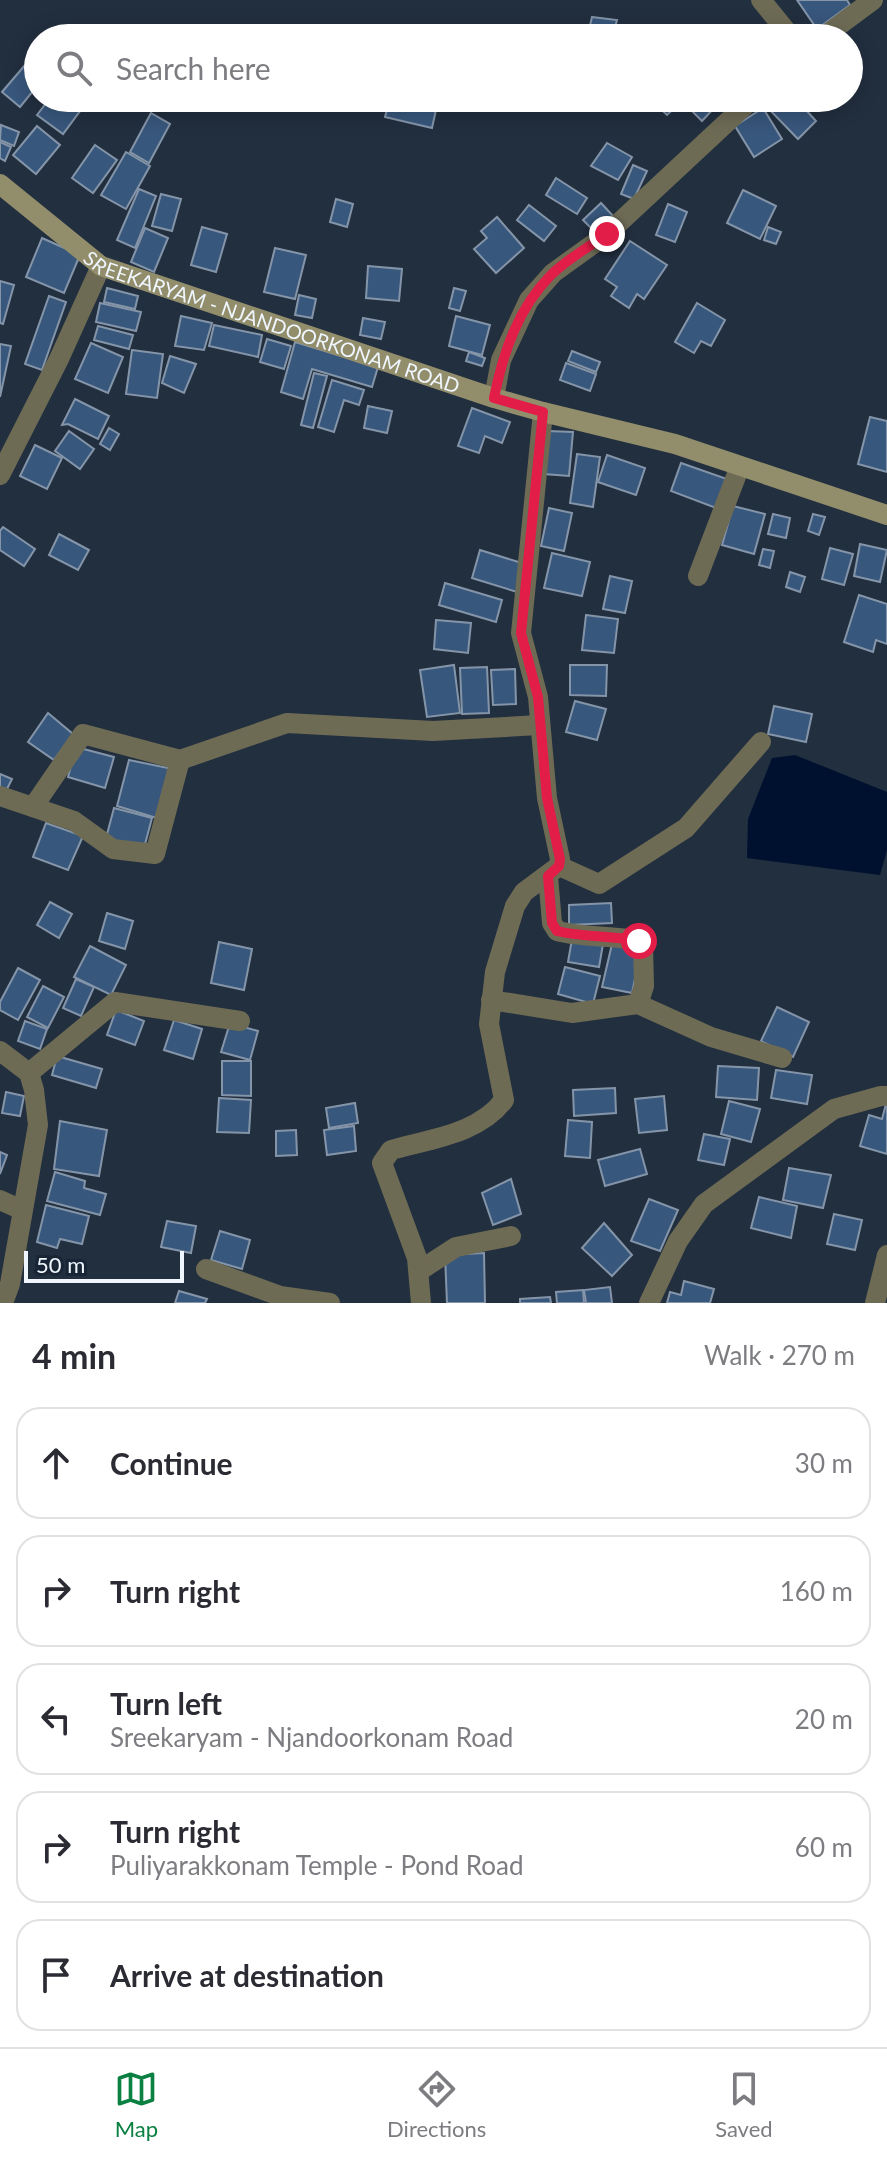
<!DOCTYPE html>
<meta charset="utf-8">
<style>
body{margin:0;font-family:Lato,sans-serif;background:#f7f7f7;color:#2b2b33}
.scale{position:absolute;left:24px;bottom:20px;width:160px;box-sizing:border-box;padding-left:8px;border:4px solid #eff6fe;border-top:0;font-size:22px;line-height:28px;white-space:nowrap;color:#eff6fe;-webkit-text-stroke:6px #182535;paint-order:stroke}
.stop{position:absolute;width:24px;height:24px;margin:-18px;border:6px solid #e11d48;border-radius:50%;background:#fff}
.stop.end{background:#e11d48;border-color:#fff;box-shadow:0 2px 8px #0008}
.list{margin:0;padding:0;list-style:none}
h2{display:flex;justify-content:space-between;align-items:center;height:104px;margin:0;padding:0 32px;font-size:34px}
h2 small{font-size:26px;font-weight:400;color:#7c7c81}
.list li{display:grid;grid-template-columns:52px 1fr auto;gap:24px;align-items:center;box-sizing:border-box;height:112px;margin:0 16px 16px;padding:0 16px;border:2px solid #e1e1e2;border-radius:24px}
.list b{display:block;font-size:30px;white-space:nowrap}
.list p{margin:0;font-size:26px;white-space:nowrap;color:#7c7c81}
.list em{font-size:26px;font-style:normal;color:#7c7c81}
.icon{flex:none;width:44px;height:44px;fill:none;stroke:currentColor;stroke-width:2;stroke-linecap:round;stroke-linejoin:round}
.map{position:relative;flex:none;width:887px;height:1303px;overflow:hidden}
.search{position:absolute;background:#fff;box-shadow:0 4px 20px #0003;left:24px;right:24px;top:24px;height:88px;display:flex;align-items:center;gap:20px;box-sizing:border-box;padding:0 28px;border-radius:44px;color:#7c7c81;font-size:30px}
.sheet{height:744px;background:#fff}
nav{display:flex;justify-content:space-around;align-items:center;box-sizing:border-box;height:112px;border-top:2px solid #e1e1e2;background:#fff;font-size:22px;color:#7c7c81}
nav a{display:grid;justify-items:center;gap:4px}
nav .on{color:#0b8043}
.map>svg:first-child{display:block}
</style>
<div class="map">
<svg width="887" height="1303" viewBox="0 0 887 1303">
<rect width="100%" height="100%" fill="#222f3f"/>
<path fill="#001130" d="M795 755 887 792V850L880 875 747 858 748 819 772 758Z"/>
<g fill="#38577c" stroke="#8595a9" stroke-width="2">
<path d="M797 0H847L850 5 817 29Z"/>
<path d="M592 17 617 20 612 38H587Z"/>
<path d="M31 58 38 64V85L20 107 2 92Z"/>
<path d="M50 98H88L89 99 63 134 37 115Z"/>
<path d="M390 98H431L429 108 436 110 432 128 385 117Z"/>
<path d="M649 98H677L681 102 667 115Z"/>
<path d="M685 98H705L715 107 702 121 682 101Z"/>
<path d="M770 98H795L816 121 798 139 764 104Z"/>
<path d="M763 108 782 139 754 157 735 126Z"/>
<path d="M151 113 170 124 149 163 130 152Z"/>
<path d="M1 125 19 132 14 146 0 140Z"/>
<path d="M37 126 60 145 36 174 13 155Z"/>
<path d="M0 142 11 147 5 161 0 158Z"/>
<path d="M607 143 632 157 618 180 591 166Z"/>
<path d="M95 145 117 160 93 193 72 178Z"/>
<path d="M126 152 150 166 126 209 101 195Z"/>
<path d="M633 165 647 171 634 199 621 194Z"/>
<path d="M556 178 587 198 577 214 546 195Z"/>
<path d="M139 189 156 196 135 248 117 240Z"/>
<path d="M743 190 776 206 760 239 727 223Z"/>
<path d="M161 194 181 199 172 231 152 226Z"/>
<path d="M336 199 353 204 347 227 330 222Z"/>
<path d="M601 203 614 217 597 234 583 220Z"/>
<path d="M668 204 687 212 675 242 656 235Z"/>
<path d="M529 205 556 226 544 241 517 220Z"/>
<path d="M497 217 524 248 496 273 474 249 487 238 481 231Z"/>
<path d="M202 227 227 234 216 272 191 265Z"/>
<path d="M768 227 781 232 776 244 764 240Z"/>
<path d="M145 228 168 238 154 272 131 262Z"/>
<path d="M42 238 80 255 64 293 26 277Z"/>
<path d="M630 241 667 265 644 299 637 294 629 308 611 296 617 287 605 279Z"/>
<path d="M275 248 306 255 295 299 264 292Z"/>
<path d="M368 266 402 269 399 301 366 298Z"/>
<path d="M0 281 14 285 3 324 0 323Z"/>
<path d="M107 288 138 296 135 309 104 302Z"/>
<path d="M454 288 466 291 460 311 449 308Z"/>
<path d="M299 295 316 299 312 318 295 315Z"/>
<path d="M49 296 66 302 42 370 25 364Z"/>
<path d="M100 303 141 312 136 331 96 322Z"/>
<path d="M697 303 725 320 711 346 701 341 694 353 675 342Z"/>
<path d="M181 316 212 323 204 350 175 346Z"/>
<path d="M456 316 490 325 482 355 449 346Z"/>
<path d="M363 318 385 322 381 339 360 335Z"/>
<path d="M214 325 262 335 258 357 209 346Z"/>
<path d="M98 326 133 335 129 349 94 340Z"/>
<path d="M267 339 291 346 284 369 260 362Z"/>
<path d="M295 342 378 367 372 387 312 369 303 399 281 392Z"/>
<path d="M91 343 123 357 108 393 75 379Z"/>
<path d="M0 344 11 346 0 397Z"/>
<path d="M132 350 163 354 157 398 126 394Z"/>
<path d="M572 351 600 362 596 372 568 361Z"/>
<path d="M469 352 485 358 482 366 466 361Z"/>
<path d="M170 356 196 364 184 393 162 383Z"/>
<path d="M566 363 596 374 590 391 560 380Z"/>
<path d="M314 373 327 376 313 428 301 425Z"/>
<path d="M332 380 364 390 359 405 344 400 334 432 318 427Z"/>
<path d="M75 399 109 416 98 439 68 424 62 425Z"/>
<path d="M368 406 392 411 387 433 364 428Z"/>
<path d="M472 408 510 422 502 443 485 436 479 453 458 446Z"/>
<path d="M870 417 887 421V472L858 464Z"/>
<path d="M109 428 119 434 110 450 100 444Z"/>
<path d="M69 431 94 449 80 469 55 451Z"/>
<path d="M548 431 573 432 569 476 544 474Z"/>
<path d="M35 445 62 458 47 489 20 476Z"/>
<path d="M577 454 600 457 593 507 570 503Z"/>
<path d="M607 455 645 468 636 495 598 482Z"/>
<path d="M681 463 727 479 716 508 671 491Z"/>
<path d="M733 506 765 514 754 554 722 545Z"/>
<path d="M549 508 572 513 564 551 541 546Z"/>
<path d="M773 514 790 518 786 538 768 534Z"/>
<path d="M813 514 825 517 819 535 808 531Z"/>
<path d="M3 527 35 549 24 566 0 550V531Z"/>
<path d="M59 534 89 550 78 570 49 555Z"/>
<path d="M860 544 887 550 880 582 854 576Z"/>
<path d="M830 548 853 554 844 585 822 579Z"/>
<path d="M763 549 774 551 770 568 759 565Z"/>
<path d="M480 550 525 564 517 592 472 578Z"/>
<path d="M552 553 590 562 582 596 544 588Z"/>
<path d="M790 572 805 577 800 592 786 587Z"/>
<path d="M610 576 632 581 625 613 603 609Z"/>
<path d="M445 583 502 600 496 622 439 605Z"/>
<path d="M859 595 887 604V644L876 640 873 652 844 642Z"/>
<path d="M586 615 618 619 614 653 582 650Z"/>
<path d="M436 620 471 623 468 653 434 649Z"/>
<path d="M454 665 460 713 427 717 420 670Z"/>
<path d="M570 665H607L606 696 570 695Z"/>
<path d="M487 667 489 713 462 714 460 668Z"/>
<path d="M515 669 516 704 493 705 491 670Z"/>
<path d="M575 701 606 709 597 740 566 732Z"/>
<path d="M774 706 812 714 806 742 768 734Z"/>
<path d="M48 713 73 734 54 760 28 742Z"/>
<path d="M76 747 114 757 105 788 68 777Z"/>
<path d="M129 760 173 769 160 819 117 806Z"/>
<path d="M0 774 12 779 6 791 0 789Z"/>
<path d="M114 808 152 818 144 848 106 838Z"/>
<path d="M46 823 83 836 68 870 33 857Z"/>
<path d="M50 902 72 914 59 938 37 925Z"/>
<path d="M611 903 612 923 569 925V905Z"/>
<path d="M107 913 133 921 125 949 99 941Z"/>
<path d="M572 939 603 944 599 967 568 962Z"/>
<path d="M219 942 252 949 244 990 211 983Z"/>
<path d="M612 944 641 950 632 993 602 987Z"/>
<path d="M90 946 126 965 111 995 74 977Z"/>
<path d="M565 967 600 976 593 1004 558 994Z"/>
<path d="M18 968 40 980 18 1020 0 1010V1002Z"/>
<path d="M76 979 94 987 81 1016 63 1008Z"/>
<path d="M43 986 64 997 48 1028 27 1017Z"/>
<path d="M777 1007 809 1022 793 1057 761 1041Z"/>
<path d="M116 1010 144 1021 135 1045 107 1035Z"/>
<path d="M174 1020 202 1029 193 1059 164 1050Z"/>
<path d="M25 1021 47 1029 40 1049 18 1041Z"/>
<path d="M230 1023 258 1031 250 1060 221 1052Z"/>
<path d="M57 1056 102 1069 96 1088 52 1075Z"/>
<path d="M222 1061H251V1096L222 1095Z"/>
<path d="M718 1066 759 1068 757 1100 716 1097Z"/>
<path d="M776 1070 812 1075 807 1104 771 1098Z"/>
<path d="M615 1088 616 1113 574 1116 573 1090Z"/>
<path d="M6 1092 24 1096 20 1116 2 1113Z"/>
<path d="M664 1096 667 1130 639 1133 635 1099Z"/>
<path d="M219 1098 251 1100 249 1133 217 1132Z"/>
<path d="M729 1101 760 1109 751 1142 721 1134Z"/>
<path d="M355 1103 358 1123 329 1128 326 1108Z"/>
<path d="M886 1104 887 1105V1154L860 1146 869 1115 882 1119Z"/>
<path d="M568 1120 592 1122 590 1158 565 1156Z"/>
<path d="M60 1121 107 1130 99 1176 54 1169Z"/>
<path d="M354 1126 356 1151 327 1155 324 1130Z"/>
<path d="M296 1130 297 1155 276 1156V1131Z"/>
<path d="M704 1134 730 1139 724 1165 698 1160Z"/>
<path d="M640 1149 647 1174 605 1186 598 1160Z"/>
<path d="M0 1152 7 1155 0 1174Z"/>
<path d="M789 1168 831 1175 823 1208 783 1200Z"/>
<path d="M55 1172 85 1181 84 1188 106 1194 100 1215 47 1201Z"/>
<path d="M511 1179 521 1214 493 1225 482 1193Z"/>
<path d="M759 1197 797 1206 791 1238 751 1228Z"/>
<path d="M649 1199 678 1210 660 1251 631 1241Z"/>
<path d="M46 1205 89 1216 82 1244 60 1239 57 1248 37 1242Z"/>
<path d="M834 1214 862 1220 855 1250 827 1244Z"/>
<path d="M167 1221 196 1226 191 1253 161 1247Z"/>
<path d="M604 1223 632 1255 612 1276 582 1248Z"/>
<path d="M220 1231 250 1240 242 1269 211 1260Z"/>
<path d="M484 1253 485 1303H447L445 1255Z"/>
<path d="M684 1281 714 1289 710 1303H667L670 1292 681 1295Z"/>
<path d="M610 1287 612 1303H586L584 1290Z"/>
<path d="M583 1290 584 1303H557L556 1292Z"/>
<path d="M179 1291 207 1299 205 1303H175Z"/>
<path d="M550 1297 551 1303H520V1299Z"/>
</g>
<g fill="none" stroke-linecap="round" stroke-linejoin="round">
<g stroke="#6e6b55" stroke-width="20">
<path d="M761 0 792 38"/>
<path d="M822 38 873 0"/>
<path d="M494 398 501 360 529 300 553 273 607 234 753 98"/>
<path d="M698 576 740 466"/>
<path d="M0 796 74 821 113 849 155 854 180 760 287 723 433 731 539 725"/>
<path d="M33 807 83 734 180 760"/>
<path d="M559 866 599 884 686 828 761 742"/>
<path d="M548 876 552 923 557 931C584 938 612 935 639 941L643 946 644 986 638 1004"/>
<path d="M491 1000 572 1013 638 1004 711 1037 782 1058"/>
<path d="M29 1073 115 1002 240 1021"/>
<path d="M0 1200 22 1210"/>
<path d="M206 1269 280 1296 330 1303"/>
<path d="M419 1271 456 1247 511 1236"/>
<path d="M421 1303 417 1258 382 1163 391 1150C430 1139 479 1134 504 1100L489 1024 495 972 515 906 524 892 559 866 560 859 547 798 538 697 521 633 543 412"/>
<path d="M649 1303 678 1241 704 1204 834 1109 881 1096H887"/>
<path d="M875 1303 887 1255"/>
</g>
<g stroke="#6e6b55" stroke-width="20">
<path d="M0 475 59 359 101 266"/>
<path d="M0 1051 29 1073 34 1090 38 1125 10 1284 3 1303"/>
</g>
<path stroke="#928d6a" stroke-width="20" id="s1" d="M0 184 101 266 494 398 543 412 675 444 887 515"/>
</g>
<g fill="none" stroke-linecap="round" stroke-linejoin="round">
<path stroke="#e11d48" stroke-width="10" d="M607 234C589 247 567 259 551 275 518 308 503 353 494 398L543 412 521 633 538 697 547 798 560 859 559 866 548 876 552 923 557 931C584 938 612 935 639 941"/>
</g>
<g text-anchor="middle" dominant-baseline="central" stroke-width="6" stroke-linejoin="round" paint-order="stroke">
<g font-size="20" fill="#eff6fe" stroke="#182535">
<text stroke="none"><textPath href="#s1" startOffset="310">SREEKARYAM - NJANDOORKONAM ROAD</textPath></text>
</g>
</g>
</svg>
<div class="scale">50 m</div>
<div class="stop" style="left:639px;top:941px"></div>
<div class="stop end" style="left:607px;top:234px"></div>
<div class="search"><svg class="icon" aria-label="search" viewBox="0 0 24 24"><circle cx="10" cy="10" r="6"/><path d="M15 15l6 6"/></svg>Search here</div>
</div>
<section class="sheet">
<h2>4 min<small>Walk · 270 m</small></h2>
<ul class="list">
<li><svg class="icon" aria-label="ahead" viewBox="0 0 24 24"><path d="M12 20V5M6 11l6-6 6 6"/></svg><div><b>Continue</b></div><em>30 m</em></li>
<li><svg class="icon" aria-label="right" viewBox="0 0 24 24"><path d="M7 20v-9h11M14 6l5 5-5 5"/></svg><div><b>Turn right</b></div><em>160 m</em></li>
<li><svg class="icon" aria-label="left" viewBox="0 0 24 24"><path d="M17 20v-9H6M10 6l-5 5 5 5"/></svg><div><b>Turn left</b><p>Sreekaryam - Njandoorkonam Road</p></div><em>20 m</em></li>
<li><svg class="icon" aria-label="right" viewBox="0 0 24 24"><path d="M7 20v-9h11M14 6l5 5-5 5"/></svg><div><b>Turn right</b><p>Puliyarakkonam Temple - Pond Road</p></div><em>60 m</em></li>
<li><svg class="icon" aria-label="arrive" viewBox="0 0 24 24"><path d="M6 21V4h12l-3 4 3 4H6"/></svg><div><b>Arrive at destination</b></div></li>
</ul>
</section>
<nav>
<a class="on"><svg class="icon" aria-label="map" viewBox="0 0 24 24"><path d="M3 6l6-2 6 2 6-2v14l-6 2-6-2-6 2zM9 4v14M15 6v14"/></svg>Map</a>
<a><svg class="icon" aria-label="directions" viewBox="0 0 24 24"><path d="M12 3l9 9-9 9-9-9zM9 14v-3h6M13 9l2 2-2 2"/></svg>Directions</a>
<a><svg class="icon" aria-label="saved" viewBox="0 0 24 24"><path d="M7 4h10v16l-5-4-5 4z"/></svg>Saved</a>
</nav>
